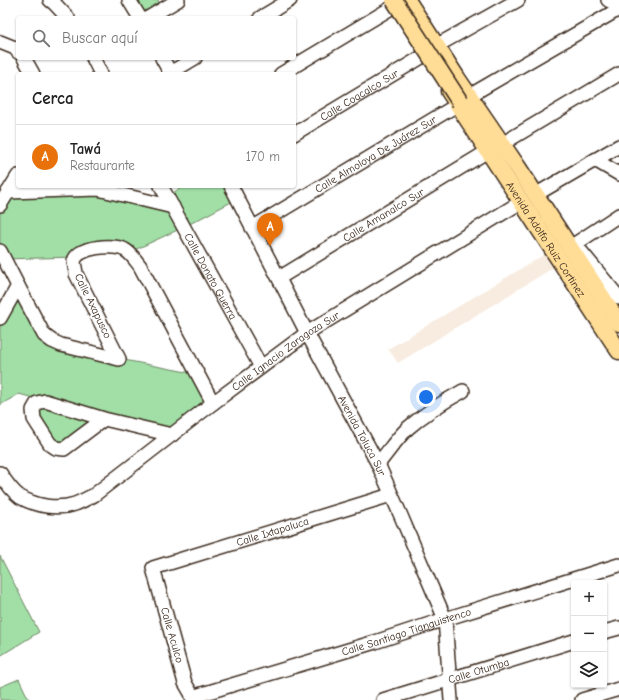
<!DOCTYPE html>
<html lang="es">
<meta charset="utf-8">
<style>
body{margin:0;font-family:"Comic Neue",sans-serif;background:#f2f2f2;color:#222}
.controls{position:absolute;right:12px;bottom:12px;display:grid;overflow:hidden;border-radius:4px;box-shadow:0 1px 3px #0004}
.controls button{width:36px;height:36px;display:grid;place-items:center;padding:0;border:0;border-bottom:1px solid #e0e0e0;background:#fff;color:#222;font:20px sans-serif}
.you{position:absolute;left:426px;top:397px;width:14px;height:14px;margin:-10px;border:3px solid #fff;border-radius:50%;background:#1a73e8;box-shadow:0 0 0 6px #1a73e833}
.badge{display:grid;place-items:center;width:26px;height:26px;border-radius:50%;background:#b45309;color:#fff;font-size:13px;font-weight:700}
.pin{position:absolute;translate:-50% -33px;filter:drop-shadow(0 1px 2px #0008)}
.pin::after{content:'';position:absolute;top:21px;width:14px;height:12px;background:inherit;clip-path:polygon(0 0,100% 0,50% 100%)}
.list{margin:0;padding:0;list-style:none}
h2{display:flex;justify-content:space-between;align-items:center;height:52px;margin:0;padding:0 16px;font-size:17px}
h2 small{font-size:13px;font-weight:400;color:#767676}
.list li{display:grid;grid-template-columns:26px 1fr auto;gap:12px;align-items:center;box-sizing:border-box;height:64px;padding:0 16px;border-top:1px solid #e0e0e0}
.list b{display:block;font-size:15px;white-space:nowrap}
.list p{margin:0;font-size:13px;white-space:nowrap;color:#767676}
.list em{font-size:13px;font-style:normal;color:#767676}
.icon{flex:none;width:22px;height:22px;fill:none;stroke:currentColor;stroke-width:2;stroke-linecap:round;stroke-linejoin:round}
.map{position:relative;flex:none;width:619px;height:700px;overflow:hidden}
.search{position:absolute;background:#fff;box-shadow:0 1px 3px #0004;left:16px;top:16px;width:280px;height:44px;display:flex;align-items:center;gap:10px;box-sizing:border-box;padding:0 14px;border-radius:4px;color:#767676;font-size:15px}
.panel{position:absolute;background:#fff;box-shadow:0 1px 3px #0004;left:16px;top:72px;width:280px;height:116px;border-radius:4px}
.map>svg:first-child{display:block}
</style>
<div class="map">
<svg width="619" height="700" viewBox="0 0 619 700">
<rect width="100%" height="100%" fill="#fff"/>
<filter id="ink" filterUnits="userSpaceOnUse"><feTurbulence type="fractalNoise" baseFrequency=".025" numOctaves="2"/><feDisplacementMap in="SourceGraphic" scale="8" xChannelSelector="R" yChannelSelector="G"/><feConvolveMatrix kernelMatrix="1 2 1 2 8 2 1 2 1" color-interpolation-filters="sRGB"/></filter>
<g filter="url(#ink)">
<path fill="#f8ece0" d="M552 250 561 263 398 363 388 349Z"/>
<g fill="#a1dfa6" stroke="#6e8462">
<path d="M129 0H158L163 9 148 18Z"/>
<path d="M185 186H231L237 199 184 227 128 253 116 247 77 257 4 259 0 251V205L8 192 98 189 172 207 167 196Z"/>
<path d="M18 286 44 335 119 359 197 374 213 403 172 435 104 419 56 448 34 419 44 401 19 394 0 405V318Z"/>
<path d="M0 556 39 632 0 656Z"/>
<path d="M19 679 29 700H0V687Z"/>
</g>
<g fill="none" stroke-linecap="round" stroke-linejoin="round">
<defs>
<g id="minor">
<path d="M50 0 54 3 68 18"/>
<path d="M129 0 140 18"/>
<path d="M608 0 619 5"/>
<path d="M148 18 178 0"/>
<path d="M260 18 290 0"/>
<path d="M0 42 15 48 18 52"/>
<path d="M436 46 518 0"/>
<path d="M24 58 33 74"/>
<path d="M93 58 101 74"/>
<path d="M162 58 171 74"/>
<path d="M170 73 195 58"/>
<path d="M281 74 393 7"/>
<path d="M469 96 619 9"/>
<path id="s1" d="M294 134 425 55"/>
<path d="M502 144 619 74"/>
<path d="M595 160 619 174"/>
<path id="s2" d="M161 186 261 367"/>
<path id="s3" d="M231 186 307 333 378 464 401 516 445 619 451 700"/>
<path d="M8 192 98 189 173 207"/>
<path d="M535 195 619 146"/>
<path d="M0 205 18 176"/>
<path id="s4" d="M252 228 457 105"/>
<path d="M575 244 619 298"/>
<path d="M569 248 619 215"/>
<path d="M0 251 18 286 44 335 52 341 61 345 119 359 76 274C76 270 74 265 74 261 78 246 114 244 125 250 131 253 136 261 140 266L213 403"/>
<path id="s5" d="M279 278 488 151"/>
<path d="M0 318 18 286"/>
<path d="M104 419 64 449 56 448 50 444 34 419 33 410 37 403 45 401 104 419 172 435"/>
<path d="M378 464C388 452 397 438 408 428 425 413 443 402 463 391"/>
<path id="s6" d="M0 473C5 481 12 491 20 497 36 506 57 510 75 504 81 502 88 498 94 495L213 403 307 333 521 202"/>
<path d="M604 632 619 628"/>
<path id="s7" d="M192 697 375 642 445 619 619 565"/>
<path id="s8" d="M195 700 185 683 153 568 391 495"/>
<path id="s9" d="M383 700 574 641"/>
<path d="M582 700 619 689"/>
</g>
<g id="major">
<path d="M407 0 457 78 517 166 619 323"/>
<path id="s10" d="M449 91 619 351"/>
</g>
</defs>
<use href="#minor" stroke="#3b2a1e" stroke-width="16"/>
<use href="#major" stroke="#3b2a1e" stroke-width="19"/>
<use href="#minor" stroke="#fff" stroke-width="13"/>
<use href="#major" stroke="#ffdd96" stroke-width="16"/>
<defs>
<path id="major-bridge" d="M394 0 460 102"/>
</defs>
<use href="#major-bridge" stroke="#3b2a1e" stroke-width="19" stroke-linecap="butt"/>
<use href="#major-bridge" stroke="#ffdd96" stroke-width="16"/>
</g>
</g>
<g text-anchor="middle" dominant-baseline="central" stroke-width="4" stroke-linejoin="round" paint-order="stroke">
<g font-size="11" fill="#3b2a1e" stroke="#fff">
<text stroke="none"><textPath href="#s1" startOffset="76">Calle Coacalco Sur</textPath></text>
<text stroke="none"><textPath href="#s4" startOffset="144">Calle Almoloya De Juárez Sur</textPath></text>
<text stroke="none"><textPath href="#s5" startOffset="122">Calle Amanalco Sur</textPath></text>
<text stroke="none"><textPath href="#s10" startOffset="177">Avenida Adolfo Ruiz Cortinez</textPath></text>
<text stroke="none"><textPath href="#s2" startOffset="103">Calle Donato Guerra</textPath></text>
<text transform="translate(93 306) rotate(64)">Calle Axapusco</text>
<text stroke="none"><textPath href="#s6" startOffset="349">Calle Ignacio Zaragoza Sur</textPath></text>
<text stroke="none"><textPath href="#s3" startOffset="282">Avenida Toluca Sur</textPath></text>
<text stroke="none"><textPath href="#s8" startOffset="264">Calle Ixtapaluca</textPath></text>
<text stroke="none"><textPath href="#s7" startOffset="224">Calle Santiago Tianguistenco</textPath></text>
<text transform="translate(172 635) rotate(74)">Calle Aculco</text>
<text stroke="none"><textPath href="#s9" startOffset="100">Calle Otumba</textPath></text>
</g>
</g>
</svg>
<div class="controls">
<button>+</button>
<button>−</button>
<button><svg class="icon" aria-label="layers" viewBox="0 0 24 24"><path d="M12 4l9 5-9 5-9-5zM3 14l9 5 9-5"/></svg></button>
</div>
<div class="you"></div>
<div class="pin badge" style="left:270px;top:246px;background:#e8710a">A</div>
<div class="search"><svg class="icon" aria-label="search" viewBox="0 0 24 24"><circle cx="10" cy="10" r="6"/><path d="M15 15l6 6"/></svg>Buscar aquí</div>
<section class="panel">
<h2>Cerca<small></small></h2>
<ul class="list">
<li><span class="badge" style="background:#e8710a">A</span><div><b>Tawá</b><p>Restaurante</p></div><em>170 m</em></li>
</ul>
</section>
</div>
